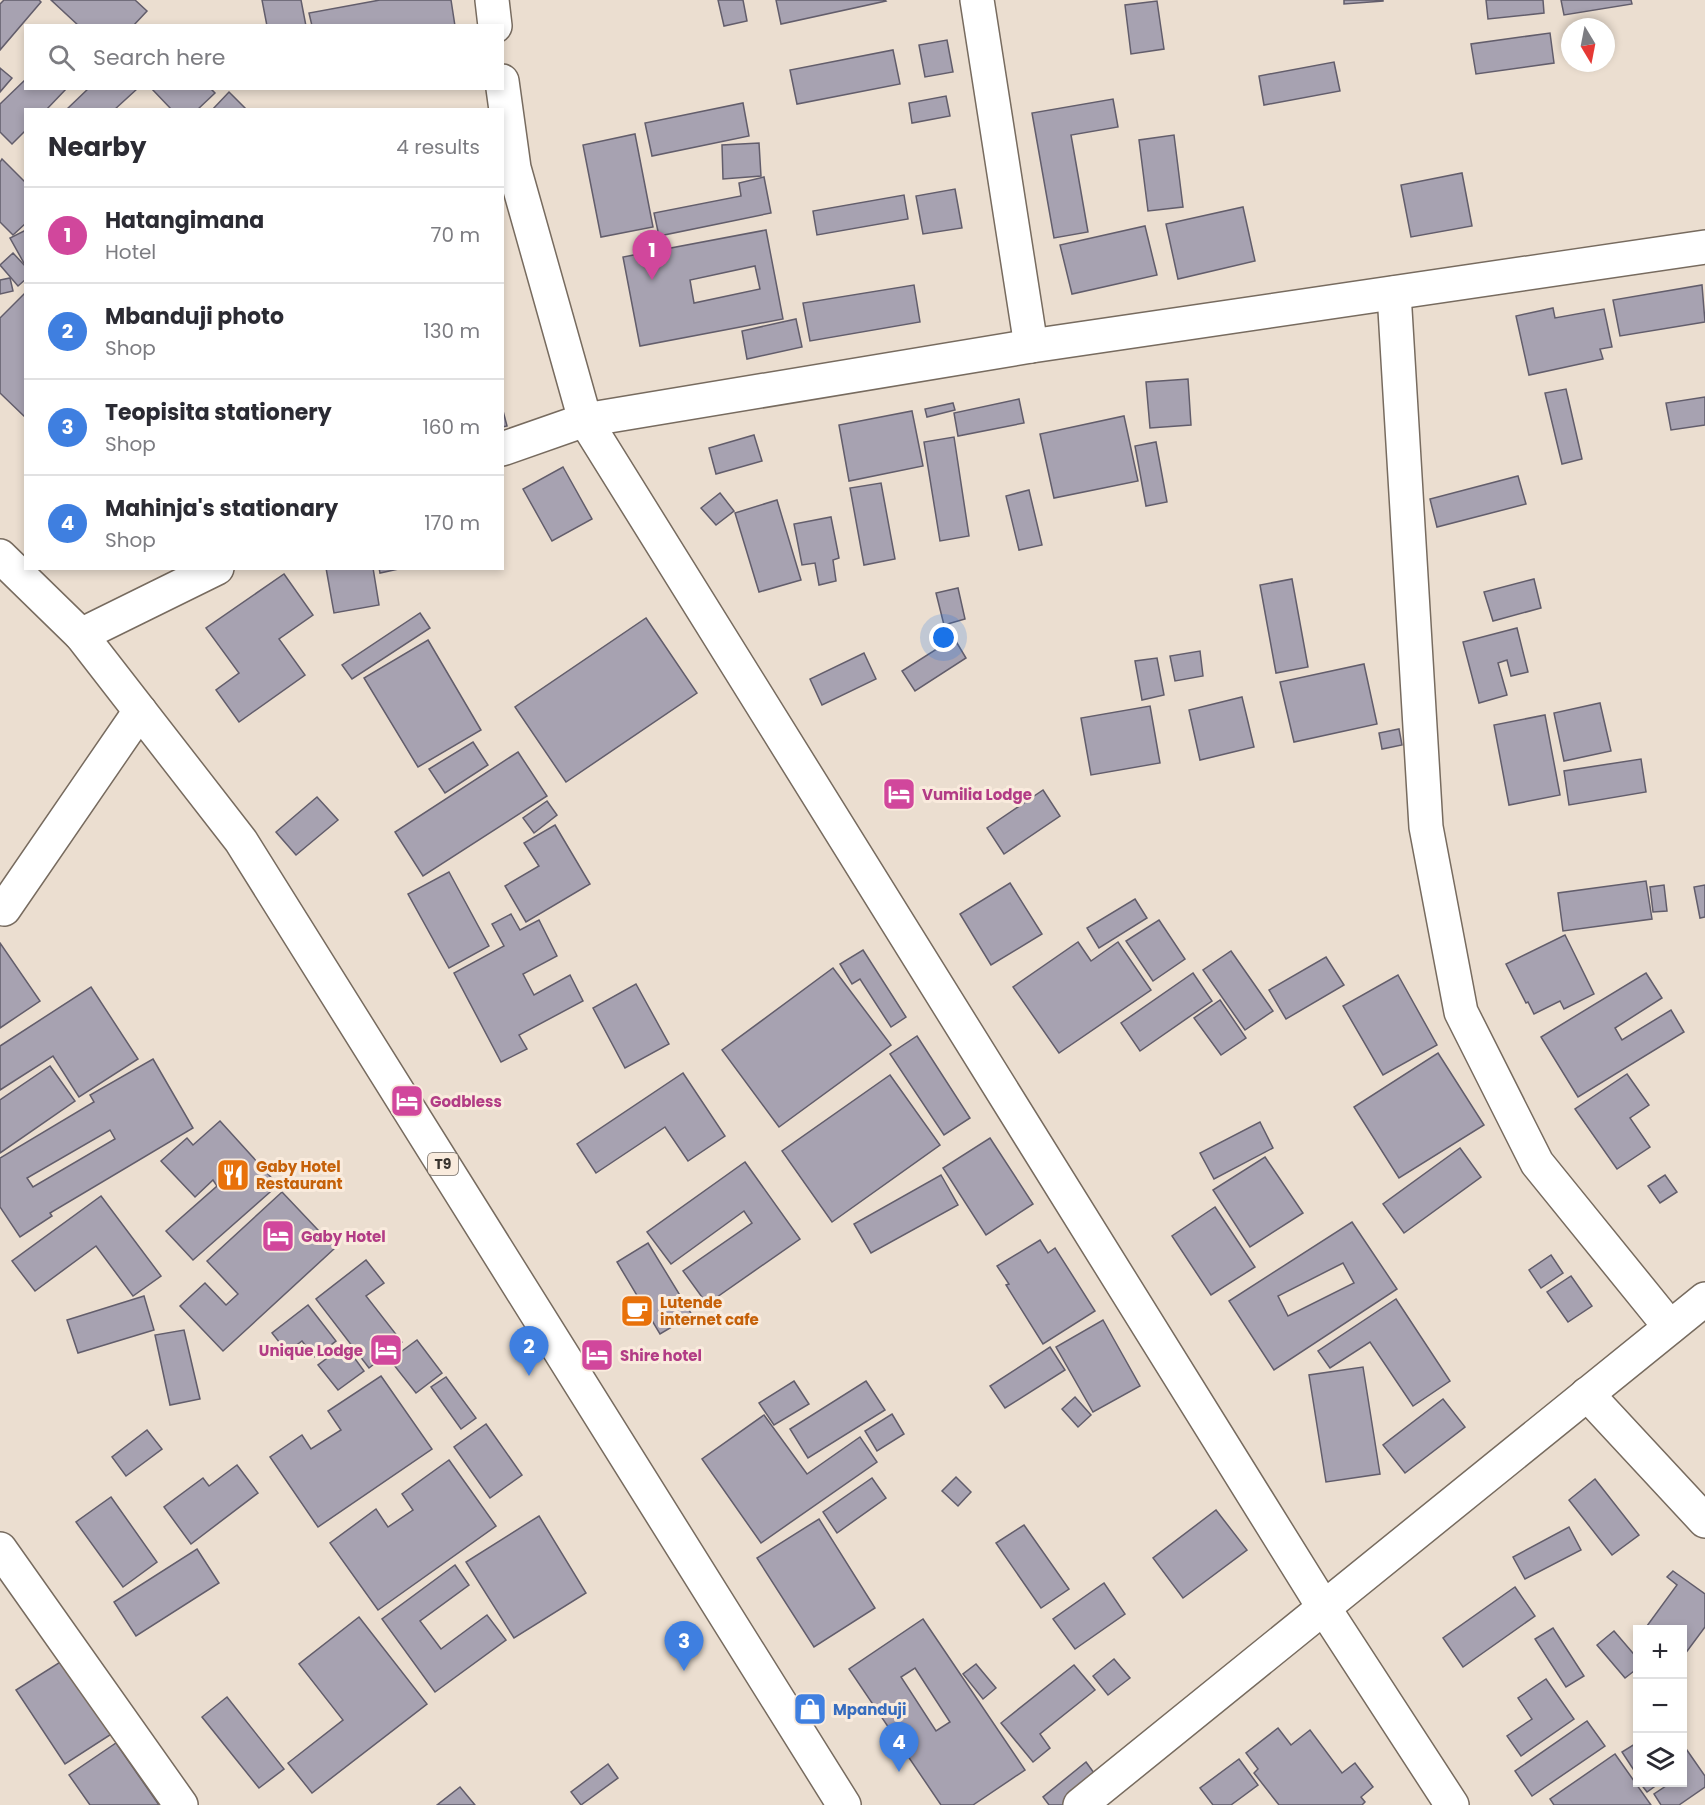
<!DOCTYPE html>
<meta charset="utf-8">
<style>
body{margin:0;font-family:Poppins,sans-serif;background:#f2f2f3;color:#2b2b33}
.controls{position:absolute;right:18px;bottom:18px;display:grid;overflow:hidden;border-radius:0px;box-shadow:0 3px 9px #0003}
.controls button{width:54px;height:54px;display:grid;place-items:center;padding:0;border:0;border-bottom:2px solid #e1e1e2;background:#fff;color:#2b2b33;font:30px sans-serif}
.compass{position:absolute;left:1561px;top:18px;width:54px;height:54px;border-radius:50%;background:#fff;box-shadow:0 3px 9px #0003;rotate:170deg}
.you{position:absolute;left:944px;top:638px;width:21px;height:21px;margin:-15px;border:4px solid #fff;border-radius:50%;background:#1a73e8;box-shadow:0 0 0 9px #1a73e833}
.badge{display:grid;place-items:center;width:39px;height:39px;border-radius:50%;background:#d93025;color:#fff;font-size:20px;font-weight:700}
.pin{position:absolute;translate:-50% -50px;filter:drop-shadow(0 2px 3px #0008)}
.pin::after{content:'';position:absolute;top:32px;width:21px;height:18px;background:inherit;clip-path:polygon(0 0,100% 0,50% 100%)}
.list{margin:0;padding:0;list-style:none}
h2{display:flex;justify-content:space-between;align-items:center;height:78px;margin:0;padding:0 24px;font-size:26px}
h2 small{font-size:20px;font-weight:400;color:#7c7c81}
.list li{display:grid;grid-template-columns:39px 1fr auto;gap:18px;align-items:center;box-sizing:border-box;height:96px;padding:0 24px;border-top:2px solid #e1e1e2}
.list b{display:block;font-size:22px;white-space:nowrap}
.list p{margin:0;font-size:20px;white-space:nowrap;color:#7c7c81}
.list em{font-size:20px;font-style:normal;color:#7c7c81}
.icon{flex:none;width:33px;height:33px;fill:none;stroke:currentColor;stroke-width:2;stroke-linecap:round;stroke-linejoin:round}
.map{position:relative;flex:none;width:1705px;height:1805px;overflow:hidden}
.search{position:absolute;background:#fff;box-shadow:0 3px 9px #0003;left:24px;top:24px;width:480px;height:66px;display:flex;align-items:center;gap:15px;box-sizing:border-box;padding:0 21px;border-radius:0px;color:#7c7c81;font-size:22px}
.panel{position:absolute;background:#fff;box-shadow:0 3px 9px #0003;left:24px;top:108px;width:480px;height:462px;border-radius:0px}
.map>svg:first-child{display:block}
</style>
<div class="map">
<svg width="1705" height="1805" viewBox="0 0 1705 1805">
<rect width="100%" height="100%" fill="#ebded0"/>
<g fill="#a7a2b1" stroke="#625d6b" stroke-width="1.5" fill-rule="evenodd">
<path d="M4 0H39L41 2 0 50V4Z"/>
<path d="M51 0H135L147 11 133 26H79Z"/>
<path d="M262 0H301L306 26H267Z"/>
<path d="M380 0H451L455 26H312L309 13Z"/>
<path d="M718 0H743L747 21 724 26Z"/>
<path d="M776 0H885L886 1 781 24Z"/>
<path d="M1344 0H1383V1L1344 4Z"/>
<path d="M1486 0H1543L1544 13 1488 19Z"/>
<path d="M1561 0H1631L1632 4 1564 15Z"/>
<path d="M1157 1 1164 49 1131 54 1125 5Z"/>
<path d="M1550 33 1554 63 1476 74 1471 44Z"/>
<path d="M947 40 953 72 925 77 919 45Z"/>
<path d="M893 50 900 84 797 104 790 70Z"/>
<path d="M1334 62 1340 91 1264 105 1259 76Z"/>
<path d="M0 68 12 78 0 92Z"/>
<path d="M26 79V88H67L46 110H26V130L12 144 0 132V104Z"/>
<path d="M89 88H137V89L114 110H66Z"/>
<path d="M151 88H210L215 93 197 110H172Z"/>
<path d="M229 92 247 110H212Z"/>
<path d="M946 96 950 116 912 123 909 103Z"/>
<path d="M1113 99 1118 127 1071 135 1088 232 1054 238 1032 113Z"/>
<path d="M743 103 749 136 652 156 645 123Z"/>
<path d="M635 134 653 227 601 237 583 145Z"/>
<path d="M1174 135 1183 207 1148 211 1139 140Z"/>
<path d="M759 143 761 176 723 179 722 145Z"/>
<path d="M2 159 26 183V223L13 235 0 222V162Z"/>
<path d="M1462 173 1472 226 1411 237 1401 185Z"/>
<path d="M764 177 771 213 659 236 654 213 741 196 739 183Z"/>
<path d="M955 189 962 228 923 234 916 196Z"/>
<path d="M904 195 908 219 817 235 813 211Z"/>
<path d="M1243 207 1255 261 1178 279 1166 224Z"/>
<path d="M1145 226 1157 275 1072 294 1060 245Z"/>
<path d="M26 230V265H25L10 238Z"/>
<path d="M766 230 783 319 640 346 623 257ZM755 266 760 289 694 303 690 280Z"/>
<path d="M13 253 26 267V279L18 286 0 265Z"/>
<path d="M10 278 13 291 0 294V280Z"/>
<path d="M914 285 920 322 810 341 803 303Z"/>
<path d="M1702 285 1705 322 1620 336 1613 300Z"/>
<path d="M26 292V418L0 393V318Z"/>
<path d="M1553 308 1555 318 1604 309 1612 347 1600 349 1603 359 1529 375 1516 316Z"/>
<path d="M796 319 802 347 747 359 742 331Z"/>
<path d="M1188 379 1191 425 1150 428 1146 382Z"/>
<path d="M1566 389 1582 459 1562 464 1545 393Z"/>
<path d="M1705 397V425L1671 430 1666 403Z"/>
<path d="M1019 399 1024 423 958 436 954 413Z"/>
<path d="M953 403 955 410 927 417 925 409Z"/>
<path d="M502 407 507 426 502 427Z"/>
<path d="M912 411 923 466 849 481 839 425Z"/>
<path d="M1124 416 1138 481 1054 498 1040 434Z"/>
<path d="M754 435 762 461 716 474 709 448Z"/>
<path d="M954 437 969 536 940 541 924 442Z"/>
<path d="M1156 442 1167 502 1146 506 1135 446Z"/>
<path d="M563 467 592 519 552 541 523 489Z"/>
<path d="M1518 476 1526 504 1437 527 1430 499Z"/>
<path d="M881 483 895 559 864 565 850 488Z"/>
<path d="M1029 490 1042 545 1019 550 1006 496Z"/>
<path d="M720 493 734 511 716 525 701 508Z"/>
<path d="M777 500 801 580 759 592 735 513Z"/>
<path d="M831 517 839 558 833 560 836 581 819 585 815 563 802 565 794 524Z"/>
<path d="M326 568H373L379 605 334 613Z"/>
<path d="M379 568H403L380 573Z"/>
<path d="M284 574 313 615 279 639 305 675 239 722 216 690 239 673 206 628Z"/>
<path d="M1292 579 1308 667 1276 673 1260 585Z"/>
<path d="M1534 579 1541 608 1493 621 1484 592Z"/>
<path d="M958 588 965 619 944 625 936 593Z"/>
<path d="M420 613 430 628 352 679 342 665Z"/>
<path d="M646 618 697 693 566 782 515 707Z"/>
<path d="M1517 628 1528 672 1511 676 1507 660 1498 663 1507 695 1479 703 1463 642Z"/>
<path d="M954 638 966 658 915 691 902 671Z"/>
<path d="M428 640 481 730 418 767 364 678Z"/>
<path d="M1200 651 1203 676 1175 681 1170 656Z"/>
<path d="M864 653 876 679 822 705 810 679Z"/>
<path d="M1157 658 1164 695 1142 700 1135 661Z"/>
<path d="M1364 664 1377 724 1294 742 1280 682Z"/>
<path d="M1242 697 1254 747 1200 760 1189 710Z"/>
<path d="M1600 703 1611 751 1564 761 1554 713Z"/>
<path d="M1150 706 1160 763 1091 775 1081 718Z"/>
<path d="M1545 715 1560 795 1509 805 1494 725Z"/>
<path d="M1399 729 1402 745 1382 749 1379 733Z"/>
<path d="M473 742 488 765 445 793 429 769Z"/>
<path d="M518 752 547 796 423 876 395 832Z"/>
<path d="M1641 759 1646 792 1569 805 1564 771Z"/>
<path d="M1043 790 1060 816 1004 854 987 828Z"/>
<path d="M317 797 338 820 296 855 276 832Z"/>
<path d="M547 801 557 815 534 833 523 818Z"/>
<path d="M555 825 590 884 526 922 505 886 539 866 524 843Z"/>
<path d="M449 872 489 946 449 968 408 894Z"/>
<path d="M1646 881 1652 919 1563 931 1558 893Z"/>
<path d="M1010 883 1042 934 991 965 960 914Z"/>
<path d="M1664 885 1667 911 1653 912 1650 887Z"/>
<path d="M1705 885V917L1700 918 1694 887Z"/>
<path d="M1135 899 1147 918 1099 948 1087 928Z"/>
<path d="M511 914 520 930 539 920 557 956 523 974 534 995 570 975 583 1001 519 1035 527 1049 501 1062 454 973 504 946 492 924Z"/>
<path d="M1159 920 1185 959 1153 981 1126 941Z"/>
<path d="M1565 935 1594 994 1564 1009 1560 1001 1534 1014 1528 1002 1526 1003 1506 964Z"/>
<path d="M1078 942 1091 961 1118 942 1151 990 1059 1053 1013 987Z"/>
<path d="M0 943 40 1001 0 1028Z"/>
<path d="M863 950 906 1017 891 1027 860 979 852 984 840 964Z"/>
<path d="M1231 951 1273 1011 1245 1030 1203 970Z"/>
<path d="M1326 957 1344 985 1286 1019 1269 990Z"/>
<path d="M833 968 891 1045 779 1127 722 1050Z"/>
<path d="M1193 973 1212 1001 1140 1051 1121 1023Z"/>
<path d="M1646 973 1662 998 1615 1028 1622 1040 1671 1010 1684 1032 1578 1097 1541 1037Z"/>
<path d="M1398 975 1437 1045 1383 1075 1343 1006Z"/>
<path d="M636 984 669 1044 625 1068 593 1008Z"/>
<path d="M91 987 138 1059 79 1097 53 1056 0 1090V1046Z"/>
<path d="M1220 1000 1246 1038 1221 1055 1194 1018Z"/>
<path d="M917 1036 970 1118 944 1135 890 1054Z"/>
<path d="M1438 1053 1484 1125 1399 1178 1354 1107Z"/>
<path d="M153 1059 193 1128 50 1213 52 1216 20 1237 0 1207V1158L94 1102 90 1095ZM110 1130 115 1139 33 1187 27 1178Z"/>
<path d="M50 1066 75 1101 0 1153V1100Z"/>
<path d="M683 1073 725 1136 688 1161 665 1127 596 1173 577 1144Z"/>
<path d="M1627 1074 1649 1105 1630 1118 1650 1147 1617 1169 1575 1109Z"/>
<path d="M890 1075 940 1145 832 1222 782 1151Z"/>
<path d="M220 1121 278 1185 193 1260 166 1231 217 1186 213 1180 195 1197 161 1161 187 1138 193 1145Z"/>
<path d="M1260 1122 1273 1148 1214 1179 1200 1153Z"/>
<path d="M990 1138 1033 1204 986 1235 943 1168Z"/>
<path d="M1460 1148 1481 1177 1404 1233 1383 1204Z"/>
<path d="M1265 1157 1303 1213 1250 1247 1213 1190Z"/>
<path d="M745 1162 800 1239 707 1304 683 1271 752 1223 744 1211 671 1264 647 1232Z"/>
<path d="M941 1175 958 1205 871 1253 854 1224Z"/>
<path d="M1665 1175 1677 1192 1660 1203 1648 1186Z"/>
<path d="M282 1192 335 1248 223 1351 180 1306 205 1283 226 1305 238 1294 207 1261Z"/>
<path d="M101 1196 161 1276 133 1296 96 1246 35 1291 12 1261Z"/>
<path d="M1215 1207 1255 1267 1211 1295 1172 1236Z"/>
<path d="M1352 1222 1397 1289 1274 1370 1229 1301ZM1343 1263 1354 1283 1288 1316 1278 1296Z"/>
<path d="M1040 1240 1048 1253 1055 1248 1095 1311 1043 1344 1006 1285 1009 1284 997 1266Z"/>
<path d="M648 1243 692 1315 660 1334 617 1262Z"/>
<path d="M1551 1255 1563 1273 1541 1288 1529 1270Z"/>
<path d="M366 1260 384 1283 366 1296 402 1342 369 1368 316 1299Z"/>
<path d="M1571 1276 1592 1306 1568 1322 1547 1292Z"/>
<path d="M144 1296 154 1330 78 1353 67 1320Z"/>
<path d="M1396 1299 1450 1381 1413 1406 1370 1342 1330 1368 1318 1351Z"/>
<path d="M308 1305 336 1341 315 1357 302 1341 287 1352 272 1333Z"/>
<path d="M1103 1320 1140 1386 1093 1412 1056 1347Z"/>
<path d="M184 1330 200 1399 170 1405 155 1335Z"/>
<path d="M417 1340 442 1373 416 1393 390 1360Z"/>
<path d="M345 1345 364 1371 338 1390 318 1365Z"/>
<path d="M1050 1347 1065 1370 1005 1408 990 1386Z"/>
<path d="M1363 1367 1380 1474 1326 1482 1309 1375Z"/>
<path d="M381 1376 432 1449 318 1527 270 1457 302 1435 311 1449 341 1430 328 1411Z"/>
<path d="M446 1377 476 1418 461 1429 431 1387Z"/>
<path d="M794 1381 809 1404 774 1425 759 1403Z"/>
<path d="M866 1381 885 1410 808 1458 790 1429Z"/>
<path d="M1075 1397 1091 1415 1078 1427 1062 1409Z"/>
<path d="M1443 1399 1465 1427 1405 1473 1383 1445Z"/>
<path d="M892 1414 904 1434 877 1451 865 1431Z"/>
<path d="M764 1415 807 1474 860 1437 877 1462 761 1543 702 1459Z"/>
<path d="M486 1424 522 1475 490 1498 454 1447Z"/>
<path d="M147 1430 162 1449 126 1476 112 1457Z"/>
<path d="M449 1460 496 1526 378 1610 330 1543 376 1509 388 1527 413 1510 402 1494Z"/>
<path d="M237 1465 258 1493 191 1544 164 1507 203 1478 209 1486Z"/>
<path d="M956 1477 971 1492 958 1506 942 1491Z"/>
<path d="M872 1478 886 1498 837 1533 823 1512Z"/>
<path d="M1595 1479 1639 1535 1612 1555 1569 1500Z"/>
<path d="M111 1497 157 1562 123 1587 76 1522Z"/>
<path d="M1216 1510 1247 1550 1183 1598 1153 1558Z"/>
<path d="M539 1516 586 1593 514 1638 466 1562Z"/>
<path d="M819 1519 875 1608 814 1647 757 1558Z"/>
<path d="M1024 1525 1069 1589 1041 1608 996 1543Z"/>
<path d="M1569 1527 1581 1550 1525 1579 1513 1557Z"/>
<path d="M197 1549 219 1583 136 1636 114 1602Z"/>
<path d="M455 1565 469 1585 420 1621 441 1649 487 1615 506 1640 435 1692 382 1619Z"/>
<path d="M1673 1571 1705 1594V1627L1682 1658V1630H1644L1677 1585 1667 1577Z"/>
<path d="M1104 1583 1125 1614 1075 1649 1053 1619Z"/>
<path d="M1515 1587 1535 1616 1463 1667 1443 1638Z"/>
<path d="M359 1617 427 1704 312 1793 288 1763 343 1720 299 1664Z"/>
<path d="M923 1619 1025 1770 973 1805H941L849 1669ZM915 1668 950 1722 936 1731 901 1677Z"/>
<path d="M1553 1628 1584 1676 1566 1687 1535 1639Z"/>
<path d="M1614 1631 1638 1659V1668L1625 1678 1597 1645Z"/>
<path d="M65 1659 113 1733 65 1764 16 1690Z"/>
<path d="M1114 1659 1130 1678 1108 1695 1093 1676Z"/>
<path d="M976 1664 996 1688 983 1699 963 1674Z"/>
<path d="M1074 1665 1095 1690 1040 1734 1050 1748 1033 1762 1001 1723Z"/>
<path d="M1546 1679 1574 1719 1521 1756 1507 1736 1532 1719 1518 1698Z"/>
<path d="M227 1697 284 1769 259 1788 202 1717Z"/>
<path d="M1587 1721 1605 1746 1532 1796 1515 1771Z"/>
<path d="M1278 1728 1291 1745 1310 1730 1342 1773 1355 1763 1373 1787 1361 1797 1365 1802 1362 1805H1279L1254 1773 1258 1769 1246 1753Z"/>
<path d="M1638 1742V1775H1637L1622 1752Z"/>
<path d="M116 1743 159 1805H90L69 1775Z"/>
<path d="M1682 1743 1705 1776V1787L1679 1805H1661L1654 1794 1672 1782H1682Z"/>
<path d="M1615 1754 1651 1805H1554L1550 1799Z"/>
<path d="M1239 1759 1258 1785 1231 1805H1213L1200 1788Z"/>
<path d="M1086 1762 1097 1777 1063 1805H1049L1043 1797Z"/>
<path d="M608 1764 618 1778 581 1805 571 1792Z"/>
<path d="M1641 1782H1661L1647 1792 1640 1783Z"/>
<path d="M460 1787 475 1805H437Z"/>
</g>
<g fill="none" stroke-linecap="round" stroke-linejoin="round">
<defs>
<g id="minor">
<path d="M492 0 495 26"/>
<path d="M977 0 1031 346"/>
<path d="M502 81 514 168 585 420 1324 1608 1452 1805"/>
<path d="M1394 293 1426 827 1461 1012 1537 1163 1670 1327"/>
<path d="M502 449 585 420 1031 346 1705 247"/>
<path d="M81 635 217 568"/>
<path d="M4 909 140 711"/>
<path d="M1587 1394 1705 1521"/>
<path d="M0 1549 181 1805"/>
<path d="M1080 1805 1705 1299"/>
</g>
<path id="highway" d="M0 556 81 635 241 841 844 1805"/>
</defs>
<use href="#minor" stroke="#776b5f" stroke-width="36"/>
<use href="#highway" stroke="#776b5f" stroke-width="36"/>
<use href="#minor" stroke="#fff" stroke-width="33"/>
<use href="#highway" stroke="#fff" stroke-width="33"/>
</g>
<defs>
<symbol id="hotel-square" viewBox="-11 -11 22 22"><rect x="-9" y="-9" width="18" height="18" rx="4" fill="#d1479c" stroke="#f9ebdd"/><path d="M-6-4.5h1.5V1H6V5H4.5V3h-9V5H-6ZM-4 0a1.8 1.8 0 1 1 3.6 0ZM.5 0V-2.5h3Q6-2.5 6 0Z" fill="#fff"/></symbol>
<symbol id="restaurant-square" viewBox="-11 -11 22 22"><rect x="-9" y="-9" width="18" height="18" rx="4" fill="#e8710a" stroke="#f9ebdd"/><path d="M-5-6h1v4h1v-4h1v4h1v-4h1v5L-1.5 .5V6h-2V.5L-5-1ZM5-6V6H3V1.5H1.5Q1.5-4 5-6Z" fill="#fff"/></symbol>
<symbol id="cafe-square" viewBox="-11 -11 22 22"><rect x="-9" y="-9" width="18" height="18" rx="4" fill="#e8710a" stroke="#f9ebdd"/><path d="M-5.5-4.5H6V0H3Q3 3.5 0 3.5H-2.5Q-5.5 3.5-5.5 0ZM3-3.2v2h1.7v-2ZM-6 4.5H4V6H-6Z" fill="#fff"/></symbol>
<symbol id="shop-square" viewBox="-11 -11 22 22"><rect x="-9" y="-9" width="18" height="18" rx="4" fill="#3f7fe0" stroke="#f9ebdd"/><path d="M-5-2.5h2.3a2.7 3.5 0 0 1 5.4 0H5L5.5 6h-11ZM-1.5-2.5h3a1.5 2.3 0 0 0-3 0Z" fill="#fff"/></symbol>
</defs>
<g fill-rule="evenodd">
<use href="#hotel-square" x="880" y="775" width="38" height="38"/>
<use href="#hotel-square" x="388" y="1082" width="38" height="38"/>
<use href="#restaurant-square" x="214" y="1156" width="38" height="38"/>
<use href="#hotel-square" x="259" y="1217" width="38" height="38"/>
<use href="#cafe-square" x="618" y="1292" width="38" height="38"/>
<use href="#hotel-square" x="367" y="1331" width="38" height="38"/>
<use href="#hotel-square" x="578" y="1336" width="38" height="38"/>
<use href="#shop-square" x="791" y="1690" width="38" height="38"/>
</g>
<g text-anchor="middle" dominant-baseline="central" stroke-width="6" stroke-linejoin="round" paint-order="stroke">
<rect fill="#f9ebdd" stroke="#736b63" stroke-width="1.5" x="428" y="1153" width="30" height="22" rx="4.5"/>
<g font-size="14" font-weight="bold" fill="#39342f">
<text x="443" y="1164">T9</text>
</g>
<g font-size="15" font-weight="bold" fill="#b23c85" stroke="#f9ebdd" text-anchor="start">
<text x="922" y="794">Vumilia Lodge</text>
<text x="430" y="1101">Godbless</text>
<text x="301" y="1236">Gaby Hotel</text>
<text x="363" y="1350" text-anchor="end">Unique Lodge</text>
<text x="620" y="1355">Shire hotel</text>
</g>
<g font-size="15" font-weight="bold" fill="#c56008" stroke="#f9ebdd" text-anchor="start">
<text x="256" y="1166">Gaby Hotel<tspan x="256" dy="17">Restaurant</tspan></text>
<text x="660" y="1302">Lutende<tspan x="660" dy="17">internet cafe</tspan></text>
</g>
<g font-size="15" font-weight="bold" fill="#366cbe" stroke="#f9ebdd" text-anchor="start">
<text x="833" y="1709">Mpanduji</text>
</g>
</g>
</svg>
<div class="controls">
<button>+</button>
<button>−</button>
<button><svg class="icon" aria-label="layers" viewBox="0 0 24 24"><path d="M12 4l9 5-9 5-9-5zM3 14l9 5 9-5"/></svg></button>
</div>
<svg class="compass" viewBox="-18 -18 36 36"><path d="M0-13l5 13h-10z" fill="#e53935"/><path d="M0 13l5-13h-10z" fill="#7c7c81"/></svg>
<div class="you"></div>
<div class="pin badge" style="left:652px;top:280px;background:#d1479c">1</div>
<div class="pin badge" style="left:529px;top:1376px;background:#3f7fe0">2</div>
<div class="pin badge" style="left:684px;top:1671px;background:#3f7fe0">3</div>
<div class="pin badge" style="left:899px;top:1772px;background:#3f7fe0">4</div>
<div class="search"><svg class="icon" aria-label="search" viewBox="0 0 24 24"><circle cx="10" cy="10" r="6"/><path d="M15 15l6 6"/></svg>Search here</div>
<section class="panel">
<h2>Nearby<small>4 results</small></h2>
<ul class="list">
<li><span class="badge" style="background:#d1479c">1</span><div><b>Hatangimana</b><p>Hotel</p></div><em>70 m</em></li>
<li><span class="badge" style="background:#3f7fe0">2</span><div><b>Mbanduji photo</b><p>Shop</p></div><em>130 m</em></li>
<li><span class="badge" style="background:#3f7fe0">3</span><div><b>Teopisita stationery</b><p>Shop</p></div><em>160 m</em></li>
<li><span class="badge" style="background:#3f7fe0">4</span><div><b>Mahinja's stationary</b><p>Shop</p></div><em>170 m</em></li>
</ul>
</section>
</div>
